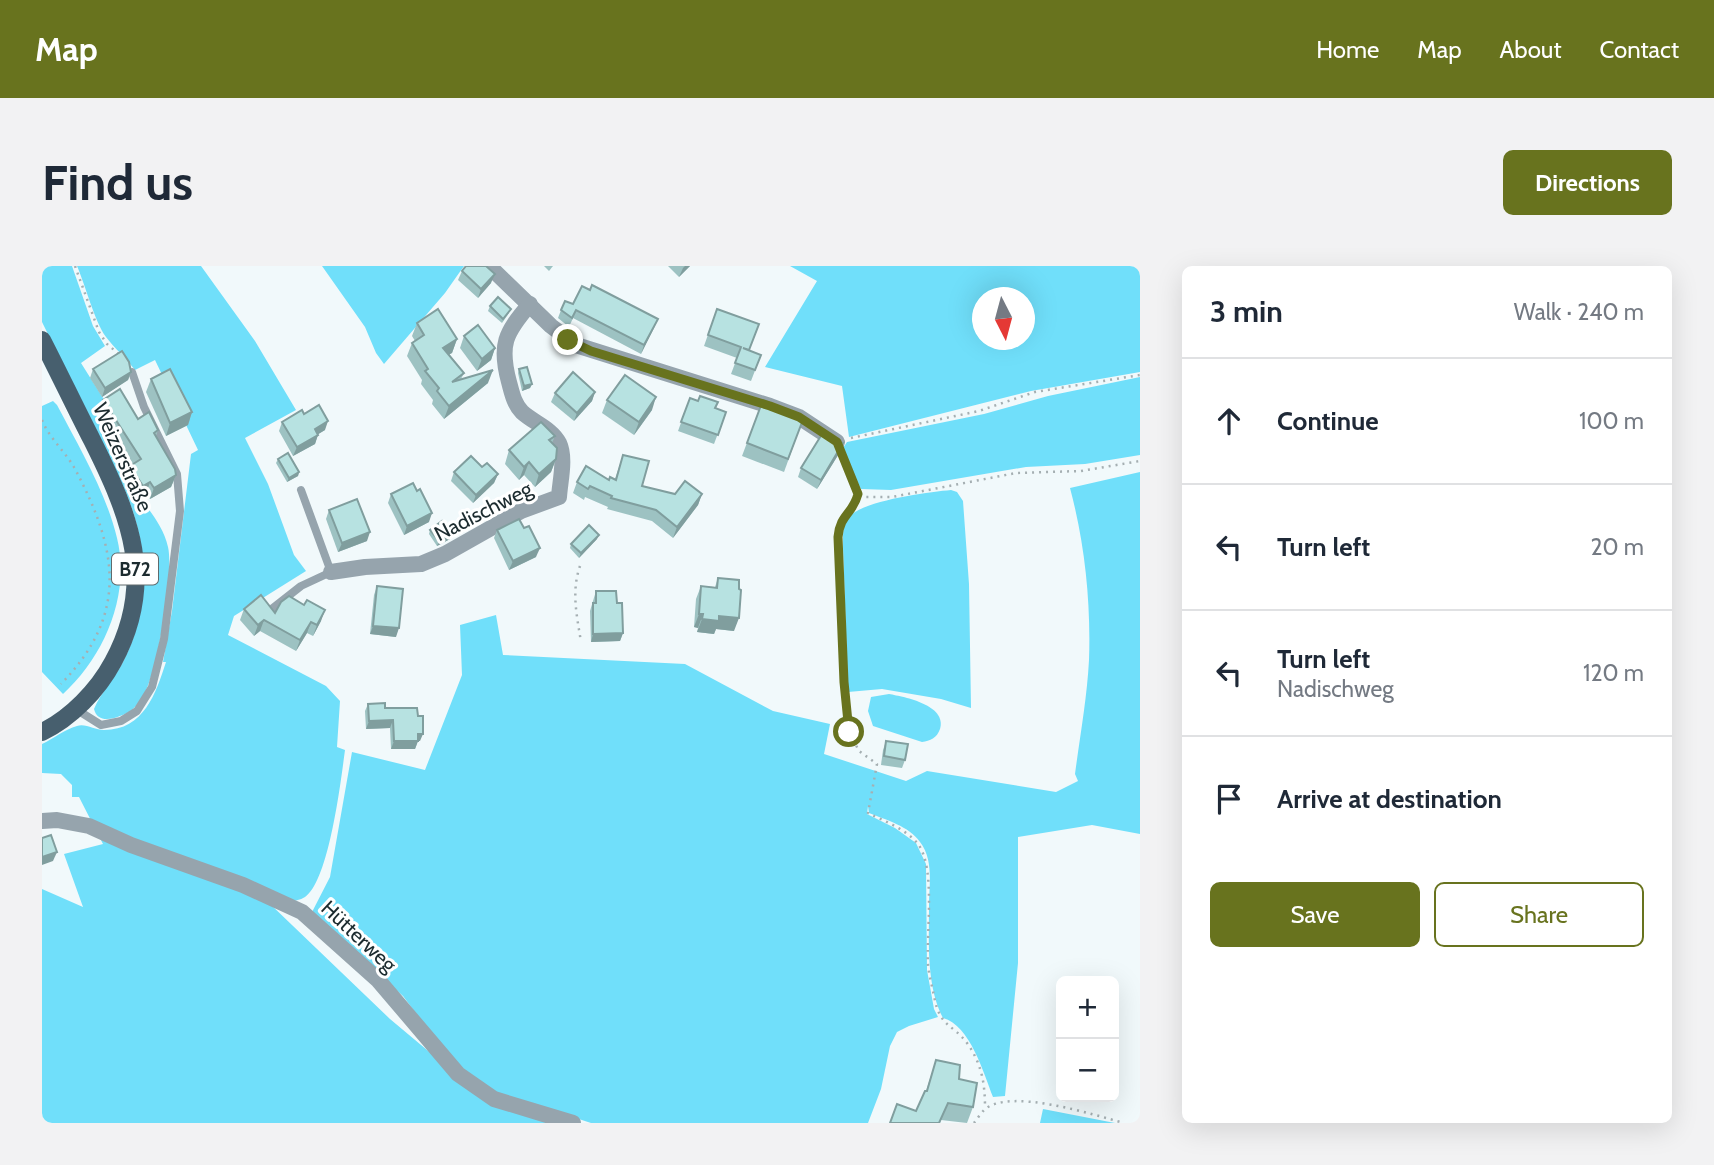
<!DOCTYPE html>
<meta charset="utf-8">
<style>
body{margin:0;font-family:Cabin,sans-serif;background:#f2f2f3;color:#1f2937}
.controls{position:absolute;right:21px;bottom:21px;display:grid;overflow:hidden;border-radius:10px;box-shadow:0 7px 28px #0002}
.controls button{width:63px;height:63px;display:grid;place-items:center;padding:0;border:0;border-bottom:2px solid #e0e1e3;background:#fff;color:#1f2937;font:35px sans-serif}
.compass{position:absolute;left:930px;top:21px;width:63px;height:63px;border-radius:50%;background:#fff;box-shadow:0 7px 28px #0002;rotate:174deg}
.stop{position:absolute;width:21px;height:21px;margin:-16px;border:5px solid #68731e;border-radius:50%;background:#fff}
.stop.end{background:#68731e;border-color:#fff;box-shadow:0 2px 7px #0008}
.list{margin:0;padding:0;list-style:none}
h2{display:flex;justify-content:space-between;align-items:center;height:91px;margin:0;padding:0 28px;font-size:30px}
h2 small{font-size:23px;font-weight:400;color:#747a83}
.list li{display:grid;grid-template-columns:46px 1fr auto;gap:21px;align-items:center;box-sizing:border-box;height:126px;padding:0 28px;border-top:2px solid #e0e1e3}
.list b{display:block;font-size:26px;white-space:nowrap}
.list p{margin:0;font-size:23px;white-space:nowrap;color:#747a83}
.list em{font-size:23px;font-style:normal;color:#747a83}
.actions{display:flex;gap:14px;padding:21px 28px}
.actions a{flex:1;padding:16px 0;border:2px solid #68731e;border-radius:10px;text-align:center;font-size:24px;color:#68731e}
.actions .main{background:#68731e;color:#fff}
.icon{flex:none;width:38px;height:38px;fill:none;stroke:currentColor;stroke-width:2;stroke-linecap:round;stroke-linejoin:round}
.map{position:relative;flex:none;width:1098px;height:857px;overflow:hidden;border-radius:10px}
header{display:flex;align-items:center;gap:42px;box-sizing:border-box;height:98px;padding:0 35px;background:#68731e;color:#fff}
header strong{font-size:33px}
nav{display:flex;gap:38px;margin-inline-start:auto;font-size:24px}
.intro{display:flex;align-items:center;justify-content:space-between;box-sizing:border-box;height:168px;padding:0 42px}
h1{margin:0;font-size:49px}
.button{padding:18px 32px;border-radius:10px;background:#68731e;color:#fff;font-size:24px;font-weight:700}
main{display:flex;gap:42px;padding:0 42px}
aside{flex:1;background:#fff;border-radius:10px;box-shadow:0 7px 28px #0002}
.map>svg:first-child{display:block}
</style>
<header>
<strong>Map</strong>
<nav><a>Home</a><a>Map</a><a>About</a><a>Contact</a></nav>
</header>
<div class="intro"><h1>Find us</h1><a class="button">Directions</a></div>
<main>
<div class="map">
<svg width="1098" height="857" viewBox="0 0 1098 857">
<rect width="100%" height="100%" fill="#f1f9fb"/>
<g fill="#70dffa" fill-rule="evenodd">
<path d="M0 0H30L51 60 63 80 39 97 66 140 57 146 95 205 84 212C98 235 120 254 126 281 132 306 116 400 104 424 99 436 91 446 78 450 68 454 55 456 52 443 59 426 73 412 81 396 110 339 107 280 82 222L0 56Z"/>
<path d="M35 0H159L213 75 254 144 203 172 226 218 252 289 264 305 192 350 186 369 284 420 298 435 295 481 303 484C299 514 287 615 263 631 254 637 237 635 226 636L348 753 422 815 523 857H0V623L41 641 22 588 61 578 37 531H30V519L19 508 0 507V478C11 473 23 463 35 460 43 457 53 464 62 464 102 464 114 427 124 396H121L130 345 149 188 156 184 113 94 93 104C84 92 73 83 64 71 52 54 44 21 35 0Z"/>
<path d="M280 0H422L403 27 342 98 334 87 323 61Z"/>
<path d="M748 0H1098V106L989 125 807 171 800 120 723 101 775 15ZM940 32H982V74H940Z"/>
<path d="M1098 111V189L1043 198 984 201 849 224 819 223 799 185 805 176 942 148 1006 130Z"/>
<path d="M11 135 15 139C37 181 64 226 75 272 89 329 62 391 21 428L0 406V140Z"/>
<path d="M1098 206V568L1050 559 976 571V697L963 830 951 831C942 808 928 759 901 752 884 719 887 676 887 640 887 619 892 594 878 576 867 560 844 554 827 547L826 540 825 548 853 562 874 577 884 598 885 704 892 743 896 751 867 760 855 766 848 780 839 823 826 857H549L445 823 417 805 361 730 269 648 288 611 310 486 383 504 420 409 418 359 454 349 461 389 643 398 731 445 788 458 782 488 864 515 885 505 1014 526 1036 515 1033 508C1038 470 1045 432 1047 394 1049 337 1043 278 1028 222Z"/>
<path d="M909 224 915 226 921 235 927 318 929 442 899 433 840 423 806 426 801 281C801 271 800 257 808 250 824 234 887 226 909 224Z"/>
<path d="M847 428C863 431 905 439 898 463 895 472 888 475 880 476L831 460 826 445 829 431Z"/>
<path d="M1001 843 1073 857H998Z"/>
</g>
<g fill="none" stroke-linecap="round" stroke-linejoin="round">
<g stroke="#a5afb2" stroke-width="2.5" stroke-dasharray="2 5" stroke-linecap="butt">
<path d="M33 0 57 66 65 78 78 89"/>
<path d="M0 154C7 172 23 185 33 203 76 284 87 348 19 418"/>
<path d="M809 172 937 145 993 126 1098 109"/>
<path d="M801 191 816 228 822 231H850L974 207 1039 205 1098 195"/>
<path d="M816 228C811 248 798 248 796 271L802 416 807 466 817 485 835 498 826 547C842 555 864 563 876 578 894 602 884 667 886 699 887 709 890 720 892 730 898 762 910 757 925 777 940 798 943 818 943 842"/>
<path d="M538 300C529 326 535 350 539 376"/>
<path d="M932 857C935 853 939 847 942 844 967 821 1052 849 1082 857"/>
</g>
<g stroke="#96a4ad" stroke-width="8">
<path d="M231 342 259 320 289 306 259 224"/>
<path d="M37 440 40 447 59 459 79 455 95 445 110 421 122 373 138 245 135 208 102 141 90 106"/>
</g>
<g stroke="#96a4ad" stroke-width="16">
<path d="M447 0 509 60 534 79 728 140 757 151 795 176"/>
<path d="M289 306 323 301 379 298 403 288 479 245 517 231C518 215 524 192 517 177 509 162 492 157 480 146 472 138 470 127 467 116 457 79 463 67 488 38"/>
<path d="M0 555 15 554 47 560 89 579 201 619 260 646 336 714 416 808 452 833 531 857"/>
</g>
<path stroke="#475f6e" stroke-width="18" d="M0 74C17 107 33 141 50 174 88 250 115 315 71 396 56 424 29 452 0 466"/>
</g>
<g fill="#9dc2c2">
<path d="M502 0H511L507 5Z"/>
<path d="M626 0H648L637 11Z"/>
<path d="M420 5 449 17 436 32 416 14Z"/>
<path d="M531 38 616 53 599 88 531 52 527 61 516 52 519 44Z"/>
<path d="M448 40 467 47 460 57 446 45Z"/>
<path d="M675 43 707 84 719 89 709 115 689 108 695 92 662 80Z"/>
<path d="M375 57 415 73 410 87 407 88 422 107 419 113 446 117 402 153 390 138 391 134 379 118 380 114 365 90 370 77 373 75 370 70Z"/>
<path d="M422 70 453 82 449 94 435 105 418 82Z"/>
<path d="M51 103 89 106 86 114 60 131 48 112Z"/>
<path d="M477 103 490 118 488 122 480 125 476 107Z"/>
<path d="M109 113 150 146 146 159 124 170 104 126Z"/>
<path d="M553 126 550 135 532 155 509 136 513 127Z"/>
<path d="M648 132 684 146 672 178 636 165Z"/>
<path d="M61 134 116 164 114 170 134 209 129 221 108 233 104 228 96 232 84 211 88 200 91 198 57 145Z"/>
<path d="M565 134 610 144 592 169 560 147Z"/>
<path d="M721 134 762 151 742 206 700 190Z"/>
<path d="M262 148 283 164 276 168 273 178 251 190 237 165 240 156Z"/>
<path d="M513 170 510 177 514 193 509 206 493 221 482 209 477 214 463 198 467 184Z"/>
<path d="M793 176 801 177 798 186 775 223 756 211 759 202Z"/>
<path d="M581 189 600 220 633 228H660L656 239 631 272 610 255 565 243 566 241 543 231 542 234 531 227 535 216 573 213Z"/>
<path d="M236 193 257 206 256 210 245 216 234 197Z"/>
<path d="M440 201 456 208 452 217 431 237 409 215 412 206Z"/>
<path d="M349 228 387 256 362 269 346 237Z"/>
<path d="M287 244 325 275 296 286 284 253Z"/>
<path d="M482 262 494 291 467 304 452 272 455 264Z"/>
<path d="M388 264 408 273 395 280 387 268Z"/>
<path d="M555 273 537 292 528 282 529 278Z"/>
<path d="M676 312 692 365 674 363 672 368 655 366 656 362 652 361 654 333 659 320 673 321Z"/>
<path d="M335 320 354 371 328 368 332 329Z"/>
<path d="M554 325 575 337 581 367 578 375 549 376 548 345Z"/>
<path d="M202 343 279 355 271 370 265 367 254 385 218 365 212 370 198 354Z"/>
<path d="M326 438 376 450 378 475H376L373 483H349L348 462 324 463 323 445Z"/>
<path d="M844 475 863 494 860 502 839 499 841 484Z"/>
<path d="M894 794 917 813 931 841 925 857 899 854 898 857H848L874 845 884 825Z"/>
</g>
<g fill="#809e9e">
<path d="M643 0H648L637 11 641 2Z"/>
<path d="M453 8 449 17 436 32 439 23Z"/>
<path d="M616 53 612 62 599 88 602 79Z"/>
<path d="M415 73 410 87 396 95 401 82Z"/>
<path d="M453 82 449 94 435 105 440 93Z"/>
<path d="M451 104 446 117 402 153 407 140Z"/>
<path d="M89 106 86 114 60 131 63 122Z"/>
<path d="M490 118 488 122 480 125 482 120Z"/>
<path d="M553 126 550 135 532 155 535 147Z"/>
<path d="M614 131 610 144 592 169 597 156Z"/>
<path d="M150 146 146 159 124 170 128 157Z"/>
<path d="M286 155 283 164 270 172 273 163Z"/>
<path d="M276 169 273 178 251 190 255 181Z"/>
<path d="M801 177 798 186 775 223 779 214Z"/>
<path d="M514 193 509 206 493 221 497 208Z"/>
<path d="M487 196 482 209 477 214 482 201Z"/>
<path d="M257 206 256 210 245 216 247 212Z"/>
<path d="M456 208 452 217 431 237 434 229Z"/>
<path d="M134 209 129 221 108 233 112 222Z"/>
<path d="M108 216 104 228 96 232 101 220Z"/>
<path d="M660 228 656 239 631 272 635 261Z"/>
<path d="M390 247 387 256 362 269 365 260Z"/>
<path d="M328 266 325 275 296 286 300 277Z"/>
<path d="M410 269 408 273 395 280 397 275Z"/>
<path d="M557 269 555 273 537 292 539 287Z"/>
<path d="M498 282 494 291 467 304 471 295Z"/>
<path d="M283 344 279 355 271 370 275 359Z"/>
<path d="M657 348H661L656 362 652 361Z"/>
<path d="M677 350 697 352 692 365 674 363 672 368 655 366 660 353Z"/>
<path d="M222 354 218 365 212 370 216 359Z"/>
<path d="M269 356 265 367 254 385 258 374Z"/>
<path d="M331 360 357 362 354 371 328 368Z"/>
<path d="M581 367 578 375 549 376 551 368Z"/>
<path d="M351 454 348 462 324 463 327 455Z"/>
<path d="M376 468H381L378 475H376L373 483H349L352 475Z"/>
<path d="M15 586 11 595 0 599V591Z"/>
</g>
<g fill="#b7e2e1" stroke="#809e9e" stroke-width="2">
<path d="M424 0H444L453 8 439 23 420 5Z"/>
<path d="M550 19 616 53 602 79 534 44 530 52 519 44 523 35 531 38 540 20 548 24Z"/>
<path d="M456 31 469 43 461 53 448 40Z"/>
<path d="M396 43 415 73 401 82 422 107 410 116 451 104 407 140 395 125 397 122 383 105 386 103 370 77 382 69 375 57Z"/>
<path d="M675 43 717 58 707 84 701 82 719 89 713 104 693 97 699 81 666 69Z"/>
<path d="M436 59 453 82 440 93 422 70Z"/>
<path d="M80 85 87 96 89 106 63 122 51 103Z"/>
<path d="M485 101 490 118 482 120 477 103Z"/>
<path d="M128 103 150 146 128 157 109 113Z"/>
<path d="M531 106 553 126 535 147 513 127Z"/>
<path d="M583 109 614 131 597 156 565 134Z"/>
<path d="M78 123 96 153 107 146 116 164 112 167 133 203 134 209 112 222 108 216 101 220 88 200 99 193 61 134Z"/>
<path d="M658 130 676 136 673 142 684 146 676 169 639 156 648 132 656 135Z"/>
<path d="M721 134 762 151 746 193 705 177Z"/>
<path d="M277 139 286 155 273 163 276 169 255 181 240 156 260 144 262 148Z"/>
<path d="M499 156 513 170 507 174 515 182 514 193 497 208 487 196 482 201 467 184Z"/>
<path d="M780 168 793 176 801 177 779 214 759 202Z"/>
<path d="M246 187 257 206 247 212 236 193Z"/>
<path d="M581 189 607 195 600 220 633 228 643 215 660 228 635 261 614 244 569 232 570 230 548 220 546 223 535 216 544 200 567 214 568 211 574 214Z"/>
<path d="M429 190 440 201 445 197 456 208 434 229 412 206Z"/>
<path d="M371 217 375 225 378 223 390 247 365 260 349 228Z"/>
<path d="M315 233 328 266 300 277 287 244Z"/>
<path d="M477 253 482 262 487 260 498 282 471 295 455 264Z"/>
<path d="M400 255 410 269 397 275 388 264Z"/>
<path d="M547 259 557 269 539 287 529 278Z"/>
<path d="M676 312 697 314V323L699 324 697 352 677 350V355L660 353 661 348H657L659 320 675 322Z"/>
<path d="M335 320 361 323 357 362 331 360Z"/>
<path d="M554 325H574L575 337H580L581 367 551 368V337H554Z"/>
<path d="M219 329 233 347 239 336 247 330 262 339 265 334 283 344 275 359 269 356 258 374 222 354 216 359 202 343Z"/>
<path d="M343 437V442H375L376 450H381V468H376V475H352L351 454 327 455 326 438Z"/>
<path d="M844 475 866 478 863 494 842 490Z"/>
<path d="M9 569 15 586 0 591V572Z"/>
<path d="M894 794 918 799 917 813 935 817 931 841 906 837 897 857H848L855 838 874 845 883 825H885Z"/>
</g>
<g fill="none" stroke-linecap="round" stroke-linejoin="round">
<path stroke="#68731e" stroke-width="9" d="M526 74 549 85 728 140 757 151 795 176 816 228C811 248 798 248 796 271L802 416 807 466"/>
</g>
<g text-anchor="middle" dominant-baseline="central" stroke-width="6" stroke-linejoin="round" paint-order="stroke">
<rect fill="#fff" stroke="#606b6d" stroke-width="2" x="70" y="287.5" width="46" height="31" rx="5"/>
<g font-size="19" font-weight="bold" fill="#1c2b2f">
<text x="93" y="303">B72</text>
</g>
<g font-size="21" fill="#1c2b2f" stroke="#fff">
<text transform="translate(81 191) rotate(66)">Weizerstraße</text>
<text transform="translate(441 245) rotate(-27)">Nadischweg</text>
<text transform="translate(317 670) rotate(43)">Hütterweg</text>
</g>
</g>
</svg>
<div class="controls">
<button>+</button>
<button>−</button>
</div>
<svg class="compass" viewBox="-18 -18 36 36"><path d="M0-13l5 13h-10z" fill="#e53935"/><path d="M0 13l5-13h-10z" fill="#747a83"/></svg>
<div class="stop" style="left:807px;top:466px"></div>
<div class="stop end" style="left:526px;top:74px"></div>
</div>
<aside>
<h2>3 min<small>Walk · 240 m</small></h2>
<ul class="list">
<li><svg class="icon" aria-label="ahead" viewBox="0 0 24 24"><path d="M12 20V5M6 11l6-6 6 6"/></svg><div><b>Continue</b></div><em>100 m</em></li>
<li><svg class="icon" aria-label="left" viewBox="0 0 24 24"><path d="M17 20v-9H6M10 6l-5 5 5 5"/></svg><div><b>Turn left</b></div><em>20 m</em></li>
<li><svg class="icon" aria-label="left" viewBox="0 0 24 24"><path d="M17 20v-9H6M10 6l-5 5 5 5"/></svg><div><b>Turn left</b><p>Nadischweg</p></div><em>120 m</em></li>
<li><svg class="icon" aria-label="arrive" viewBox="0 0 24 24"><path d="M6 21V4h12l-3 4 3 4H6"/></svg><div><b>Arrive at destination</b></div></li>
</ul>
<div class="actions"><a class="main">Save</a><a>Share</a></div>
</aside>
</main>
